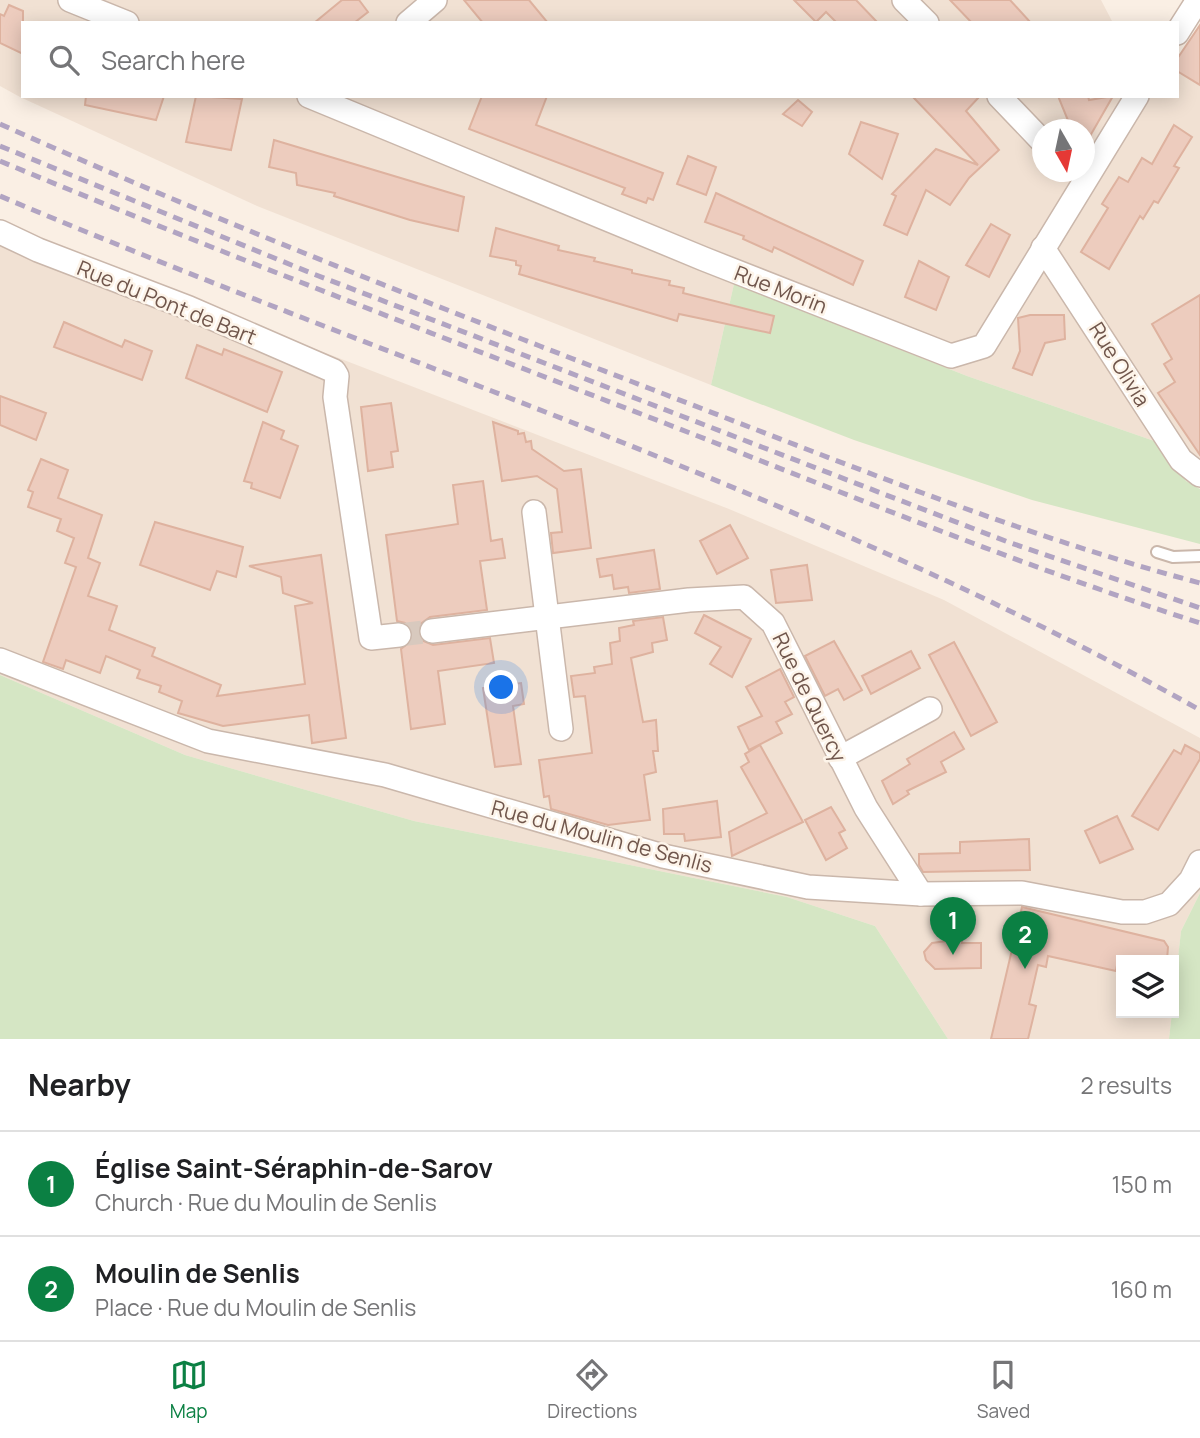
<!DOCTYPE html>
<meta charset="utf-8">
<style>
body{margin:0;font-family:Manrope,sans-serif;background:#f6f6f6;color:#202124}
.controls{position:absolute;right:21px;bottom:21px;display:grid;overflow:hidden;border-radius:0px;box-shadow:0 4px 18px #0003}
.controls button{width:63px;height:63px;display:grid;place-items:center;padding:0;border:0;border-bottom:2px solid #e0e0e0;background:#fff;color:#202124;font:35px sans-serif}
.compass{position:absolute;left:1032px;top:119px;width:63px;height:63px;border-radius:50%;background:#fff;box-shadow:0 4px 18px #0003;rotate:171deg}
.you{position:absolute;left:502px;top:688px;width:24px;height:24px;margin:-18px;border:5px solid #fff;border-radius:50%;background:#1a73e8;box-shadow:0 0 0 10px #1a73e833}
.badge{display:grid;place-items:center;width:46px;height:46px;border-radius:50%;background:#0b8043;color:#fff;font-size:23px;font-weight:700}
.pin{position:absolute;translate:-50% -58px;filter:drop-shadow(0 2px 4px #0008)}
.pin::after{content:'';position:absolute;top:37px;width:24px;height:21px;background:inherit;clip-path:polygon(0 0,100% 0,50% 100%)}
.list{margin:0;padding:0;list-style:none}
h2{display:flex;justify-content:space-between;align-items:center;height:91px;margin:0;padding:0 28px;font-size:30px}
h2 small{font-size:23px;font-weight:400;color:#757577}
.list li{display:grid;grid-template-columns:46px 1fr auto;gap:21px;align-items:center;box-sizing:border-box;height:105px;padding:0 28px;border-top:2px solid #e0e0e0}
.list b{display:block;font-size:26px;white-space:nowrap}
.list p{margin:0;font-size:23px;white-space:nowrap;color:#757577}
.list em{font-size:23px;font-style:normal;color:#757577}
.icon{flex:none;width:38px;height:38px;fill:none;stroke:currentColor;stroke-width:2;stroke-linecap:round;stroke-linejoin:round}
.map{position:relative;flex:none;width:1200px;height:1039px;overflow:hidden}
.search{position:absolute;background:#fff;box-shadow:0 4px 18px #0003;left:21px;right:21px;top:21px;height:77px;display:flex;align-items:center;gap:18px;box-sizing:border-box;padding:0 24px;border-radius:0px;color:#757577;font-size:26px}
.sheet{height:301px;background:#fff}
nav{display:flex;justify-content:space-around;align-items:center;box-sizing:border-box;height:98px;border-top:2px solid #e0e0e0;background:#fff;font-size:19px;color:#757577}
nav a{display:grid;justify-items:center;gap:4px}
nav .on{color:#0b8043}
.map>svg:first-child{display:block}
</style>
<div class="map">
<svg width="1200" height="1039" viewBox="0 0 1200 1039">
<rect width="100%" height="100%" fill="#faefe4"/>
<g fill="#f1e1d3" fill-rule="evenodd">
<path d="M0 0H1101L1113 23H23V96H1177V71L1200 86V462L1160 443 967 376 734 284 711 385 257 206 20 97 0 86ZM1042 130H1084V172H1042Z"/>
<path d="M0 220 111 270 729 509 944 600 1200 738V893L1181 931 1174 996V960H1121V1013H1172L1169 1039H948L875 926 787 897 414 821 185 755 0 675Z"/>
</g>
<g fill="#d5e6c4">
<path d="M734 284 967 376 1160 443 1186 481 1200 489V544L1032 500 854 440 711 385Z"/>
<path d="M0 675 185 755 414 821 787 897 875 926 948 1039H0Z"/>
<path d="M1200 893V1039H1169L1181 931Z"/>
</g>
<g fill="#edccbe" stroke="#deb29f" stroke-width="2">
<path d="M342 0H359L368 12 354 23H314Z"/>
<path d="M464 0H529L548 23H483Z"/>
<path d="M794 0H856L878 23H837L826 12 816 22Z"/>
<path d="M950 0H1010L1031 23H972Z"/>
<path d="M9 5 23 11V54L0 43V14L4 16Z"/>
<path d="M1200 25V85L1177 71V59Z"/>
<path d="M86 96H164L156 120 85 105Z"/>
<path d="M196 96 242 99 231 150 186 142Z"/>
<path d="M482 96H547L536 125 663 173 653 200 648 198 646 203 622 194 625 188 469 129Z"/>
<path d="M912 96H980L966 111 999 150 969 178 950 205 926 190 907 235 884 225 896 196 892 194 936 149 978 165Z"/>
<path d="M1058 96H1088L1089 100 1113 96 1086 143 1084 130H1076L1069 123Z"/>
<path d="M798 100 812 112 802 126 783 114Z"/>
<path d="M861 122 898 134 882 179 849 154Z"/>
<path d="M1174 125 1192 137 1174 166 1179 168 1158 203 1154 201 1143 219 1140 216 1109 269 1081 252 1108 208 1102 204 1119 177 1128 182 1142 158 1152 164Z"/>
<path d="M274 140 464 197 458 231 410 220 334 196 335 193 297 185 296 173 269 167Z"/>
<path d="M688 156 716 167 706 195 677 184Z"/>
<path d="M716 193 863 261 853 285 774 247 772 252 743 239 744 236 705 222Z"/>
<path d="M991 224 1010 235 989 277 966 265Z"/>
<path d="M496 228 559 246 558 250 595 258 594 261 632 270V273L670 281 669 285 684 288 683 293 774 316 770 333 679 314 677 321 519 274 521 266 516 265V261L490 256Z"/>
<path d="M919 261 949 277 936 310 905 297Z"/>
<path d="M1200 295V455L1158 393 1175 382 1164 364 1172 359 1152 324Z"/>
<path d="M1030 315H1064L1065 339 1045 343 1032 375 1013 368 1020 351 1018 318Z"/>
<path d="M64 322 122 347 125 340 152 351 142 380 54 347Z"/>
<path d="M197 345 222 355 224 349 282 372 267 412 186 378Z"/>
<path d="M0 396 46 413 36 440 0 425Z"/>
<path d="M391 403 398 451 391 452 393 467 368 471 361 407Z"/>
<path d="M263 422 284 431 281 439 298 446 280 498 251 488 252 483 244 481Z"/>
<path d="M493 422 518 431V434L524 433 526 442 531 441 532 449 564 471 581 469 591 548 553 553 551 533 562 532 557 489 537 476 502 481Z"/>
<path d="M41 459 68 470 58 498 102 515 88 558 100 563 88 596 117 606 109 630 155 648 152 656 221 685 217 696 305 684 295 606 313 603 283 593 281 577 249 566 321 555 346 738 312 743 309 715 223 726 178 713 182 701 159 692 161 686 137 678 140 670 106 656 100 673 66 660 63 669 43 662 76 567 65 563 74 538 57 531 61 519 28 507 33 492 28 490Z"/>
<path d="M483 481 491 541 502 539 505 558 480 561 487 610 430 617 419 625 418 632 421 640 433 645 490 638 494 663 438 671 445 724 411 729 401 649 411 641 413 633 405 623 397 621 386 535 458 524 453 485Z"/>
<path d="M155 522 243 547 236 577 217 571 210 590 140 565Z"/>
<path d="M730 525 748 558 717 574 700 541Z"/>
<path d="M654 550 660 589 629 593 628 587 614 589 612 575 600 577 597 559Z"/>
<path d="M807 565 812 600 776 603 771 570Z"/>
<path d="M704 615 751 639 732 677 710 664 721 647 695 633Z"/>
<path d="M663 617 667 640 652 643 653 652 631 658 643 722 656 720 658 751H653L656 772 644 775 650 820 608 825 551 809 549 796 544 797 539 760 592 753 585 696 574 697 571 676 595 673 594 667 612 664 610 643 620 641 619 628 634 625 633 621Z"/>
<path d="M834 641 862 690 844 700 838 689 825 696 805 656Z"/>
<path d="M954 642 997 722 971 736 929 655Z"/>
<path d="M911 651 920 668 871 694 862 676Z"/>
<path d="M780 669 794 697 785 702 792 714 776 722 782 733 749 750 738 727 762 716 746 687Z"/>
<path d="M521 683 524 704 513 706 521 764 495 767 483 688Z"/>
<path d="M954 732 964 749 941 762 946 772 907 791 909 794 893 804 882 781 910 764 907 759Z"/>
<path d="M760 745 803 822 732 856 729 832 767 813 741 767 749 762 745 754Z"/>
<path d="M1185 745 1200 753V759L1158 830 1132 816 1174 750 1181 754Z"/>
<path d="M717 801 721 837 685 841 684 834H664L663 809Z"/>
<path d="M831 807 845 830 839 833 847 848 826 860 805 820Z"/>
<path d="M1117 816 1133 849 1100 863 1085 831Z"/>
<path d="M1029 839 1030 870 923 872 919 865V854L960 853V842Z"/>
<path d="M1022 907 1164 941 1168 947 1167 960H1118L1116 971 1048 956 1046 967 1038 965 1029 1004 1036 1006 1028 1039H991Z"/>
<path d="M962 939V943H981V968L935 969 926 960 924 952 932 943Z"/>
</g>
<g fill="none" stroke-linecap="round" stroke-linejoin="round">
<path stroke="#d8c9be" stroke-width="23" stroke-dasharray="23 11" stroke-linecap="butt" d="M399 635 432 631"/>
<defs>
<path id="lane" d="M1157 552 1173 557 1200 556"/>
<g id="street">
<path d="M70 0 127 23"/>
<path d="M904 0 927 23"/>
<path d="M408 23 435 0"/>
<path d="M1177 33 1198 0"/>
<path d="M309 96 704 259 951 356 984 346 1137 96"/>
<path d="M999 96 1042 141"/>
<path d="M0 232 38 250 189 308 334 371 337 376 335 397 371 638 399 635"/>
<path d="M1043 248 1181 460 1200 475"/>
<path d="M534 512 561 729"/>
<path d="M432 631 689 600 744 597 773 623 866 808 921 894"/>
<path d="M0 660 208 741 385 775 663 856 808 887 921 894 1022 893 1122 912H1145L1169 904 1191 880 1200 862"/>
<path d="M840 758 930 709"/>
</g>
</defs>
<use href="#lane" stroke="#cab7ab" stroke-width="14"/>
<use href="#street" stroke="#cab7ab" stroke-width="26"/>
<use href="#lane" stroke="#fff" stroke-width="10"/>
<use href="#street" stroke="#fff" stroke-width="23"/>
<g stroke="#b1a4c2" stroke-width="5" stroke-dasharray="10 7" stroke-linecap="butt">
<path d="M0 124C218 222 441 308 664 394 841 462 1017 534 1200 583"/>
<path d="M0 146 311 273 1008 542 1200 608"/>
<path d="M0 161C221 253 444 338 667 424 844 493 1019 565 1200 623"/>
<path d="M0 196C401 366 819 496 1200 710"/>
</g>
</g>
<g text-anchor="middle" dominant-baseline="central" stroke-width="5" stroke-linejoin="round" paint-order="stroke">
<g font-size="21" fill="#70564c" stroke="#fdf4e9">
<text transform="translate(781 289) rotate(21)">Rue Morin</text>
<text transform="translate(167 302) rotate(22)">Rue du Pont de Bart</text>
<text transform="translate(1120 364) rotate(58)">Rue Olivia</text>
<text transform="translate(810 697) rotate(64)">Rue de Quercy</text>
<text transform="translate(602 836) rotate(15)">Rue du Moulin de Senlis</text>
</g>
</g>
</svg>
<div class="controls">
<button><svg class="icon" aria-label="layers" viewBox="0 0 24 24"><path d="M12 4l9 5-9 5-9-5zM3 14l9 5 9-5"/></svg></button>
</div>
<svg class="compass" viewBox="-18 -18 36 36"><path d="M0-13l5 13h-10z" fill="#e53935"/><path d="M0 13l5-13h-10z" fill="#757577"/></svg>
<div class="you"></div>
<div class="pin badge" style="left:953px;top:955px">1</div>
<div class="pin badge" style="left:1025px;top:969px">2</div>
<div class="search"><svg class="icon" aria-label="search" viewBox="0 0 24 24"><circle cx="10" cy="10" r="6"/><path d="M15 15l6 6"/></svg>Search here</div>
</div>
<section class="sheet">
<h2>Nearby<small>2 results</small></h2>
<ul class="list">
<li><span class="badge">1</span><div><b>Église Saint-Séraphin-de-Sarov</b><p>Church · Rue du Moulin de Senlis</p></div><em>150 m</em></li>
<li><span class="badge">2</span><div><b>Moulin de Senlis</b><p>Place · Rue du Moulin de Senlis</p></div><em>160 m</em></li>
</ul>
</section>
<nav>
<a class="on"><svg class="icon" aria-label="map" viewBox="0 0 24 24"><path d="M3 6l6-2 6 2 6-2v14l-6 2-6-2-6 2zM9 4v14M15 6v14"/></svg>Map</a>
<a><svg class="icon" aria-label="directions" viewBox="0 0 24 24"><path d="M12 3l9 9-9 9-9-9zM9 14v-3h6M13 9l2 2-2 2"/></svg>Directions</a>
<a><svg class="icon" aria-label="saved" viewBox="0 0 24 24"><path d="M7 4h10v16l-5-4-5 4z"/></svg>Saved</a>
</nav>
